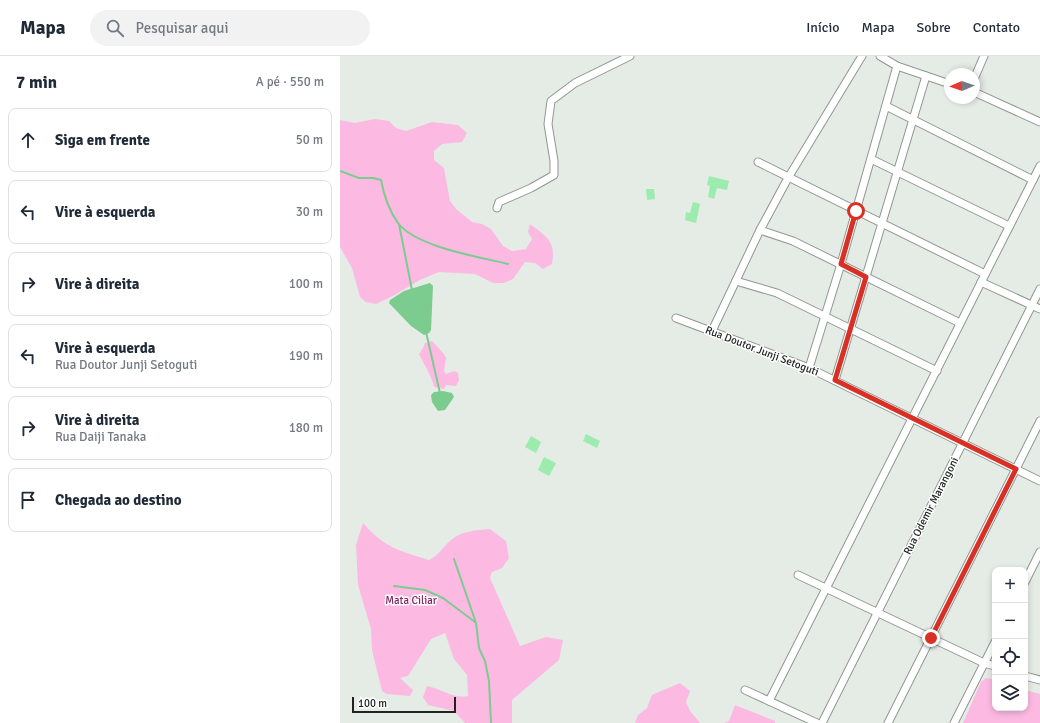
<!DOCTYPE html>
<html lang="pt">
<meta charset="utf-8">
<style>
body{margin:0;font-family:Signika,sans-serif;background:#f2f2f3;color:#1f2937}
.controls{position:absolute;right:12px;bottom:12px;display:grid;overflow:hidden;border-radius:8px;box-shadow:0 2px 6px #0003}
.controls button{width:36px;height:36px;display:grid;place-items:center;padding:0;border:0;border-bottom:1px solid #e0e1e3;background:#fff;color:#1f2937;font:20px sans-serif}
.compass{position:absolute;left:604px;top:12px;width:36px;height:36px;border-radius:50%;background:#fff;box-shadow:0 2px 6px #0003;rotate:268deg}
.scale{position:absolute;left:12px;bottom:10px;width:104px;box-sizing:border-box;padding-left:4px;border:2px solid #202321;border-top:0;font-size:11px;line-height:14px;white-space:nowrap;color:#202321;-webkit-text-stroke:3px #fff;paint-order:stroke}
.stop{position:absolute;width:12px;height:12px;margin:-9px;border:3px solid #d93025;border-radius:50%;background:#fff}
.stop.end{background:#d93025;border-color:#fff;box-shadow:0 1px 4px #0008}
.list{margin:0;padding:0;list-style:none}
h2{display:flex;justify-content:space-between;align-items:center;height:52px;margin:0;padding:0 16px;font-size:17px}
h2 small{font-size:13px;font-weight:400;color:#747a83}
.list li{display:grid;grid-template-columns:26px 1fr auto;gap:12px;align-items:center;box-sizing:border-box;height:64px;margin:0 8px 8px;padding:0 8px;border:1px solid #e0e1e3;border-radius:8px}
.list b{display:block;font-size:15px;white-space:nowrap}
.list p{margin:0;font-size:13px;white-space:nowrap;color:#747a83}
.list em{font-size:13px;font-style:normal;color:#747a83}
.icon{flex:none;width:22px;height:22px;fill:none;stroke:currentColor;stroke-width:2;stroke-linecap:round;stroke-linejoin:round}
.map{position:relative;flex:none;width:700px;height:667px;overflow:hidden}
header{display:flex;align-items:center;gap:24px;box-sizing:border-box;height:56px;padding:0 20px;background:#fff;border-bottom:1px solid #e0e1e3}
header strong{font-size:19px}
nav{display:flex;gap:22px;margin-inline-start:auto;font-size:14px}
.search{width:280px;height:36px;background:#f2f2f3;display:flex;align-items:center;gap:10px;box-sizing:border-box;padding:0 14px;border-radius:22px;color:#747a83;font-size:15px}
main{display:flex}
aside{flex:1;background:#fff}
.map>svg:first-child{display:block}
</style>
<header>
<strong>Mapa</strong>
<div class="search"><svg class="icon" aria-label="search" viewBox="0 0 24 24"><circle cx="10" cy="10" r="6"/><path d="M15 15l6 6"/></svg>Pesquisar aqui</div>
<nav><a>Início</a><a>Mapa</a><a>Sobre</a><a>Contato</a></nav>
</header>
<main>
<aside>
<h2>7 min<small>A pé · 550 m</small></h2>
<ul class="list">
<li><svg class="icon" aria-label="ahead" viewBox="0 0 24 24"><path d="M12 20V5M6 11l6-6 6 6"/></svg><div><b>Siga em frente</b></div><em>50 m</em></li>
<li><svg class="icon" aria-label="left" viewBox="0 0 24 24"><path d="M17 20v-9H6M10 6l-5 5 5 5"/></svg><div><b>Vire à esquerda</b></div><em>30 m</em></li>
<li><svg class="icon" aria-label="right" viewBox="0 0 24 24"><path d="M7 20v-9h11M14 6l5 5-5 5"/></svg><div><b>Vire à direita</b></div><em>100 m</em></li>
<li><svg class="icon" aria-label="left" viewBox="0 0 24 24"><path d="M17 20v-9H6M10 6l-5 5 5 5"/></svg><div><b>Vire à esquerda</b><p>Rua Doutor Junji Setoguti</p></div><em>190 m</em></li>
<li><svg class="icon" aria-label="right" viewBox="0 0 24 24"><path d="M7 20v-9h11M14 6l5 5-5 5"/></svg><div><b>Vire à direita</b><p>Rua Daiji Tanaka</p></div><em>180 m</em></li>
<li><svg class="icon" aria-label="arrive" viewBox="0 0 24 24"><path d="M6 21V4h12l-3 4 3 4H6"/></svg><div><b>Chegada ao destino</b></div></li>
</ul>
</aside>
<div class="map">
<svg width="700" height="667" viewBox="0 0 700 667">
<rect width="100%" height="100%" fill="#e4ece5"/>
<g fill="#fcbae3">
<path d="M35 63 49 65 56 72 66 75 92 66 118 69 127 77 122 86 102 88 94 95V104L104 112 110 145 116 153 132 166 142 168 151 173 163 190 172 195 186 193 192 183 188 176 190 168C207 181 216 185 212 208L203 213 195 207 185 206 173 223 164 227H153L135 218 99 216 80 224 53 240 36 248 26 246 20 241 12 212 0 191V64L15 67Z"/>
<path d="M92 285 104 298 106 302 104 315 106 318 114 315 118 317 119 324 116 330 106 329 104 333 94 331C93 323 83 306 79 298L83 292 85 287Z"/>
<path d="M23 467C44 491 59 495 89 504 99 499 102 492 110 485 120 475 137 474 150 473L166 485 169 502 162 512 152 516 150 522 180 590 206 581 223 584 219 604 172 644V667H125L114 655 88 649 83 641 87 630C102 633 113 643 128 640L127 619 114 603 105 577 91 583 68 620 60 622 73 634 70 640 47 638 42 635 32 594 31 573 18 529 16 489Z"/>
<path d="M646 622 655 624V652H685V634L700 638V667H623L641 626Z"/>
<path d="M340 627 350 635 346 646 350 655 360 667H295L298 659 307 652 312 639Z"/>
<path d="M395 649 435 665V667H384L389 665Z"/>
</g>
<g fill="#7ccb8f">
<path d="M90 227 93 230 91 274 89 277 84 279 71 270 49 247 50 244 64 235Z"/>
<path d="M103 335 112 337 114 341 105 354 98 355 92 346 91 339 94 336Z"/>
</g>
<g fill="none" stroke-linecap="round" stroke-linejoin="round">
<g stroke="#7ccb8f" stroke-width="2">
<path d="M0 115 19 122H33L41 124C44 140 48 153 58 167 76 191 140 201 168 208"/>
<path d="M59 168 72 234"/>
<path d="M86 276 100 337"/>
<path d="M114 503 136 567 139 592 145 605 149 625 151 667"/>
<path d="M54 530 85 534 103 542 135 566"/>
</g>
</g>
<g fill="#9becae">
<path d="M369 120 389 125 387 134 377 132 374 143 368 141 370 130 367 129Z"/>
<path d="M306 133H314L315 143 307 144Z"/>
<path d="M353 146 360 148 356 167 345 164 346 156 350 157Z"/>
<path d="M246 378 260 385 257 392 243 385Z"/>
<path d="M191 380 201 386 196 397 185 391Z"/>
<path d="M204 401 216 407 209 420 198 414Z"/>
</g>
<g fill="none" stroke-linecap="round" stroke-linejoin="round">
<defs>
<g id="minor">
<path d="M540 0 557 10 610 28"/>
<path d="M634 23 644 0"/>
<path d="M634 36 700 66"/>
<path d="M546 50 693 124"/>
<path d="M531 103 669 170"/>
<path d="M418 106 645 218"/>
<path d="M157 152 159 146 191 132 214 119V105L208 68 211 45 235 27 290 0"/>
<path d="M420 174 453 185 620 267"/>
<path d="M396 225 437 237 597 315"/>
<path d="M641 226 700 253"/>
<path d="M336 262 469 312 700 425"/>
<path d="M372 275 420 174 448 122 522 0"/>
<path d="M469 312 501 208 557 10"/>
<path d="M495 324 586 20"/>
<path d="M458 519 644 607 655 610"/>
<path d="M685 526 700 496"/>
<path d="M685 620 700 624"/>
<path d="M405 634 477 667"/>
<path d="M429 645 700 110"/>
<path d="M482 667 700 233"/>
<path d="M548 667 700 365"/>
<path d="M614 667 655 586"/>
</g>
</defs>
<use href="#minor" stroke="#909791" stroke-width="9"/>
<use href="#minor" stroke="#fff" stroke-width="7"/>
</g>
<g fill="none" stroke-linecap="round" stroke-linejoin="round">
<path stroke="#d93025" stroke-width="5" d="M516 155 501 208 526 221 495 324 676 413 591 582"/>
</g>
<g text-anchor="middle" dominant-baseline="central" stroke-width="3" stroke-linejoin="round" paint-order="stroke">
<g font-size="11" fill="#202321" stroke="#fff">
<text transform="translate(422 295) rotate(21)">Rua Doutor Junji Setoguti</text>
<text transform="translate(591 450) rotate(-63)">Rua Odemir Marangoni</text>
</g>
<g font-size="11" fill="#7f2365" stroke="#fff">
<text x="71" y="544">Mata Ciliar</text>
</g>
</g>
</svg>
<div class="controls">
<button>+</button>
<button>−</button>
<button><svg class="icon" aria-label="locate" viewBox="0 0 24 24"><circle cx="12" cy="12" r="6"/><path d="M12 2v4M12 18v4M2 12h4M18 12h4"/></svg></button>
<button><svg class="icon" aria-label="layers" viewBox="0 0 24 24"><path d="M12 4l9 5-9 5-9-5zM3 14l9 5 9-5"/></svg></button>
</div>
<svg class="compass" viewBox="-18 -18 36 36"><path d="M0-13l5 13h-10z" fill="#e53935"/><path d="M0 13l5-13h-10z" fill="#747a83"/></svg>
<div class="scale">100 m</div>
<div class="stop" style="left:516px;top:155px"></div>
<div class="stop end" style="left:591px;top:582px"></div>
</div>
</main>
